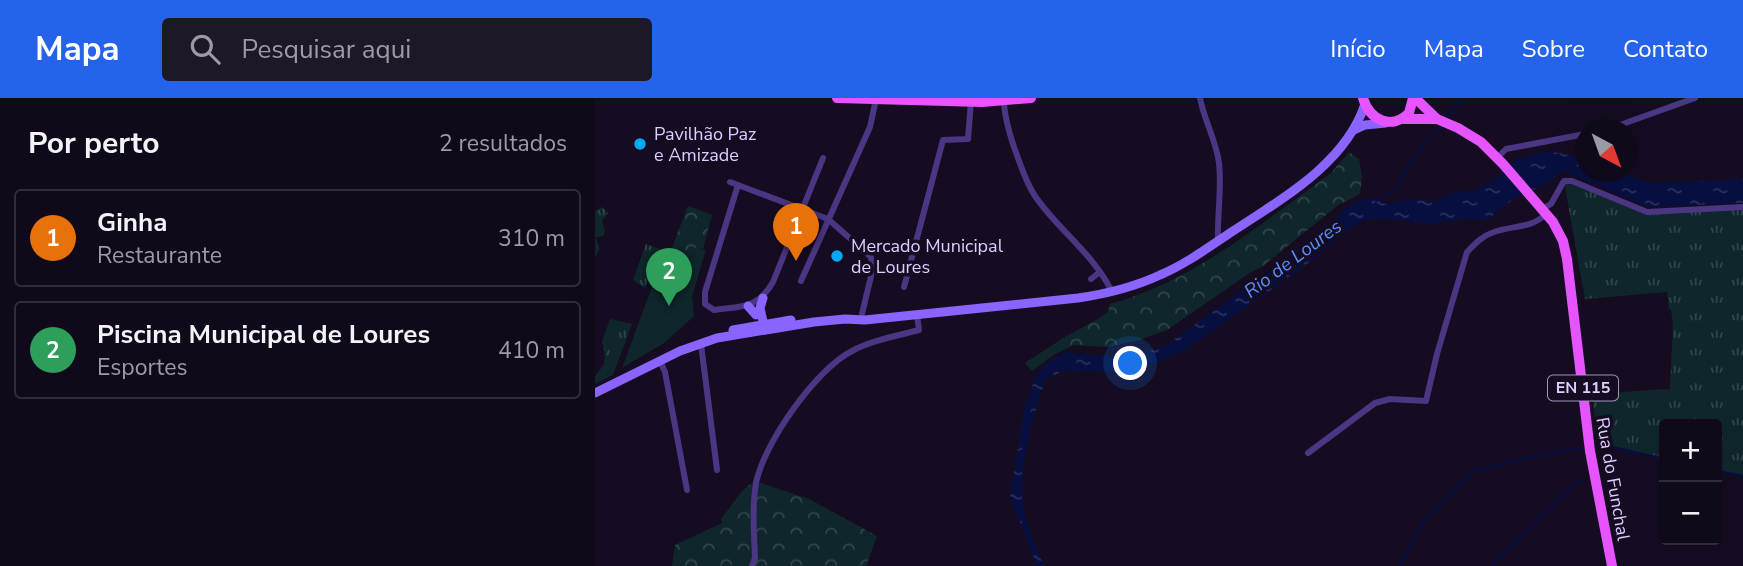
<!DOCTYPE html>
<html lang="pt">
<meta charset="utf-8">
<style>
body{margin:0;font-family:"Nunito Sans",sans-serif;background:#1e1727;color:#f1f3f6}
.controls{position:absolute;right:21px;bottom:21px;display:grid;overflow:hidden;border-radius:7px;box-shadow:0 7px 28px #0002}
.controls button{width:63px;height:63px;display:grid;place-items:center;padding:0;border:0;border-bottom:2px solid #302a39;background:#10091a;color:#f1f3f6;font:35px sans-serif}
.compass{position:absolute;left:980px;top:21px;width:63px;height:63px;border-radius:50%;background:#10091a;box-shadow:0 7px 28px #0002;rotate:139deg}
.you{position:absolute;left:536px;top:266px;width:24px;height:24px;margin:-18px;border:5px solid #fff;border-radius:50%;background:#1a73e8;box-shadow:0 0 0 10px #1a73e833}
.badge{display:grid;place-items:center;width:46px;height:46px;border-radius:50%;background:#2563eb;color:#fff;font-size:23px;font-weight:700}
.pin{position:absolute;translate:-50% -58px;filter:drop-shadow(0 2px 4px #0008)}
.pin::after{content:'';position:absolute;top:37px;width:24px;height:21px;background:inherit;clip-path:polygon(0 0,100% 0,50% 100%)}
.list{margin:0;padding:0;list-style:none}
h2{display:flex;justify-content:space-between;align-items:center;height:91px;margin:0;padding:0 28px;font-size:30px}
h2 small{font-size:23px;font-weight:400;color:#9c9aa2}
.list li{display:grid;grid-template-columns:46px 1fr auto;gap:21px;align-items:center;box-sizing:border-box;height:98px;margin:0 14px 14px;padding:0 14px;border:2px solid #302a39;border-radius:7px}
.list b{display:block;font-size:26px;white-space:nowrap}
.list p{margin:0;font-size:23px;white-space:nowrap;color:#9c9aa2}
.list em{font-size:23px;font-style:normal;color:#9c9aa2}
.icon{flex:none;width:38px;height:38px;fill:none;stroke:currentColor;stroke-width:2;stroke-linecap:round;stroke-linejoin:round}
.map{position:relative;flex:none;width:1148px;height:468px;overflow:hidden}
header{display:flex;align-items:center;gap:42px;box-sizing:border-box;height:98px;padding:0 35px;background:#2563eb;color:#fff}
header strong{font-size:33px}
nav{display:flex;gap:38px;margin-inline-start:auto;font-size:24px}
.search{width:490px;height:63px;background:#1e1727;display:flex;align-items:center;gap:18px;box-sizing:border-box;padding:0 24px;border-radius:7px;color:#9c9aa2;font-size:26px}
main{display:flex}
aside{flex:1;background:#10091a}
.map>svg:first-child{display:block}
</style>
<header>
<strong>Mapa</strong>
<div class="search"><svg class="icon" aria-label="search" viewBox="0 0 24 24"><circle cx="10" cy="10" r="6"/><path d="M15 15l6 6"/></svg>Pesquisar aqui</div>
<nav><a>Início</a><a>Mapa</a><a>Sobre</a><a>Contato</a></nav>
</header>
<main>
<aside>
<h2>Por perto<small>2 resultados</small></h2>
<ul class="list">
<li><span class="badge" style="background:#e8710a">1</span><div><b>Ginha</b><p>Restaurante</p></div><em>310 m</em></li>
<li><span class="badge" style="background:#2e9e5b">2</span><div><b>Piscina Municipal de Loures</b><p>Esportes</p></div><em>410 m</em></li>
</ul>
</aside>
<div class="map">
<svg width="1148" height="468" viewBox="0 0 1148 468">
<defs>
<pattern id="grass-tufts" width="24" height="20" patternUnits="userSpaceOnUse" patternTransform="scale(1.75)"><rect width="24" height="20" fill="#0f272c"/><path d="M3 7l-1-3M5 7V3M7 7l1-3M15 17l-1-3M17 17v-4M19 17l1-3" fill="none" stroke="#32454c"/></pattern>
<pattern id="forest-crowns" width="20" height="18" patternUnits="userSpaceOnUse" patternTransform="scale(1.75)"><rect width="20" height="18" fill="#0f272c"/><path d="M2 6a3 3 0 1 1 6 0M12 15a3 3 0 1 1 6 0" fill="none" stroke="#32454c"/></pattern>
<pattern id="water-ripples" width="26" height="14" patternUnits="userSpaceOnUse" patternTransform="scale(1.75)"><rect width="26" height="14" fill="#070f40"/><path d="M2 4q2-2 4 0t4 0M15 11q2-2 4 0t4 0" fill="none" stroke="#2b315d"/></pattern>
</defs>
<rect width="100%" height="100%" fill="#150c22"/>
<g fill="url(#grass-tufts)">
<path d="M969 83 1052 114 1148 109V378L1122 373V326H1069V361L1027 351 1003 348 997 296 1075 291 1078 226 1076 211H1074L1072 194 990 201Z"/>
<path d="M7 109 13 115 7 123 10 134 8 138 1 139 4 151 0 160V113Z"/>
<path d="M51 146 65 151 50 190 38 182Z"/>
<path d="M15 221 37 226 18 277 0 286V278L9 267 10 255 7 243Z"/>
</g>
<g fill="url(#forest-crowns)">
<path d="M754 54 764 61 767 79 765 96 742 108 668 168 653 176 572 232 544 242 514 249 479 247 460 256 437 273 430 265 470 239 503 221 513 214 515 206C599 183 667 125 736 75Z"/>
<path d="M93 108 117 117 108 151 101 149 97 160 76 152Z"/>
<path d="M159 383 214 401 282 438 271 468H77L80 447 127 425 126 421 147 393Z"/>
</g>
<path fill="#0f272c" d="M101 149 111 152 97 198 99 218 69 245 27 270 57 189 61 191 76 152 97 160Z"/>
<path fill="url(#water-ripples)" d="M953 53 990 60V74H1022L1055 85 1148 81V105L1054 109 968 73 947 88 921 99 892 122 872 121 834 126 792 121 770 122 746 137 711 167 589 253 547 270 522 274 468 273 450 282C438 320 422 373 429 411 432 430 441 450 449 468H442L415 399 429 312 440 280 453 264 471 254 522 259 567 250 692 160 751 111 764 103 778 99 790 106 812 102 840 103 863 93H879L899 82 921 61Z"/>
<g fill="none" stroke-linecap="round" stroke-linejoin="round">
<g stroke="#070f40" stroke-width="2.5">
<path d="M781 103 801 91 815 65 835 39 842 35 867 0"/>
<path d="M1001 348 1008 347 1069 361"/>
<path d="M1122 373 1148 378"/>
<path d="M805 468 827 425 877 374 938 358 987 350"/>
<path d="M896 468 987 380"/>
</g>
<g stroke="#4a3683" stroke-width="6">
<path d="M605 0C609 22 621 42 624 65 627 91 622 117 623 143"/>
<path d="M409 2C409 17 414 34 419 49 425 65 430 83 440 98 463 132 499 156 517 194"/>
<path d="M1011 32 1100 0"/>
<path d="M902 60 911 51 990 36"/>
<path d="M135 84 233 121 276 159 277 174 267 216"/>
<path d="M143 87 110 194V206L119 212C148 208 162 211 178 184L228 60"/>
<path d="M947 111 956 106 969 83H977L1052 114 1148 109"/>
<path d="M496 181 505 174"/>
<path d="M206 183 275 29 281 1"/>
<path d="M309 189 348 42 373 41 376 3"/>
<path d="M106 246 122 372"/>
<path d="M65 263 70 274 92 392"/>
<path d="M713 355 780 305 795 301 831 303 842 256 872 154C880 146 887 138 899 134 918 127 936 131 951 116"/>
<path d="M157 468 160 460C159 435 157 409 161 385 169 345 221 271 257 253 277 242 302 238 324 232L322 216"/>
</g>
<g stroke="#8a64ff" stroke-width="9">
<path d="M759 32 770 27 791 25"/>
<path d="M168 200 165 210 169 228"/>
<path d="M153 208 161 217"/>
<path d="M138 232 196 222"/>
<path d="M0 295 85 253 122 240 219 224 250 221 270 222 483 200C511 196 539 189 565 177 591 166 614 149 638 133 687 101 751 65 770 6"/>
</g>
<g stroke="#e554ff" stroke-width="10">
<path d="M242 0 387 4 436 0"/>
<path d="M768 0C775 23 797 32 814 15L818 0"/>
<path d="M820 0 842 21 863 30 886 44 908 66 958 124 968 143 972 161 995 353 1017 468"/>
<path d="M808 21H842"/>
</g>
</g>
<g fill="#00a8f8" stroke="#150c22" stroke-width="2.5">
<circle cx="45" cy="46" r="7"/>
<circle cx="242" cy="158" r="7"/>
</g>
<g text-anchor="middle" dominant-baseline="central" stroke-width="7" stroke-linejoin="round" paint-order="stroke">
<rect fill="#150c22" stroke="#a293bd" stroke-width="2" x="953" y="277.5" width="70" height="25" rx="5"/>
<g font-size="16" font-weight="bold" fill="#decdff">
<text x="988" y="290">EN 115</text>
</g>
<g font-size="18" fill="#decdff" stroke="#150c22" text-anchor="start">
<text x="59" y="36">Pavilhão Paz<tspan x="59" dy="21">e Amizade</tspan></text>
<text x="256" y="148">Mercado Municipal<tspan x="256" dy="21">de Loures</tspan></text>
</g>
<g font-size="18" fill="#decdff" stroke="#150c22">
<text transform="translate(1018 381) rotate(80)">Rua do Funchal</text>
</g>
<g font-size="19" font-style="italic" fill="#5b8fff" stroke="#150c22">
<text transform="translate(698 161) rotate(-37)">Rio de Loures</text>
</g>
</g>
</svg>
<div class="controls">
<button>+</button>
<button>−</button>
</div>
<svg class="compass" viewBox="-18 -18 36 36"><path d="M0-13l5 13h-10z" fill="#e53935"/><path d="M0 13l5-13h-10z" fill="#9c9aa2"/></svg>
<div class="you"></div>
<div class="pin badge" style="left:201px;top:163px;background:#e8710a">1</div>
<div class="pin badge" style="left:74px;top:208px;background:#2e9e5b">2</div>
</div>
</main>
